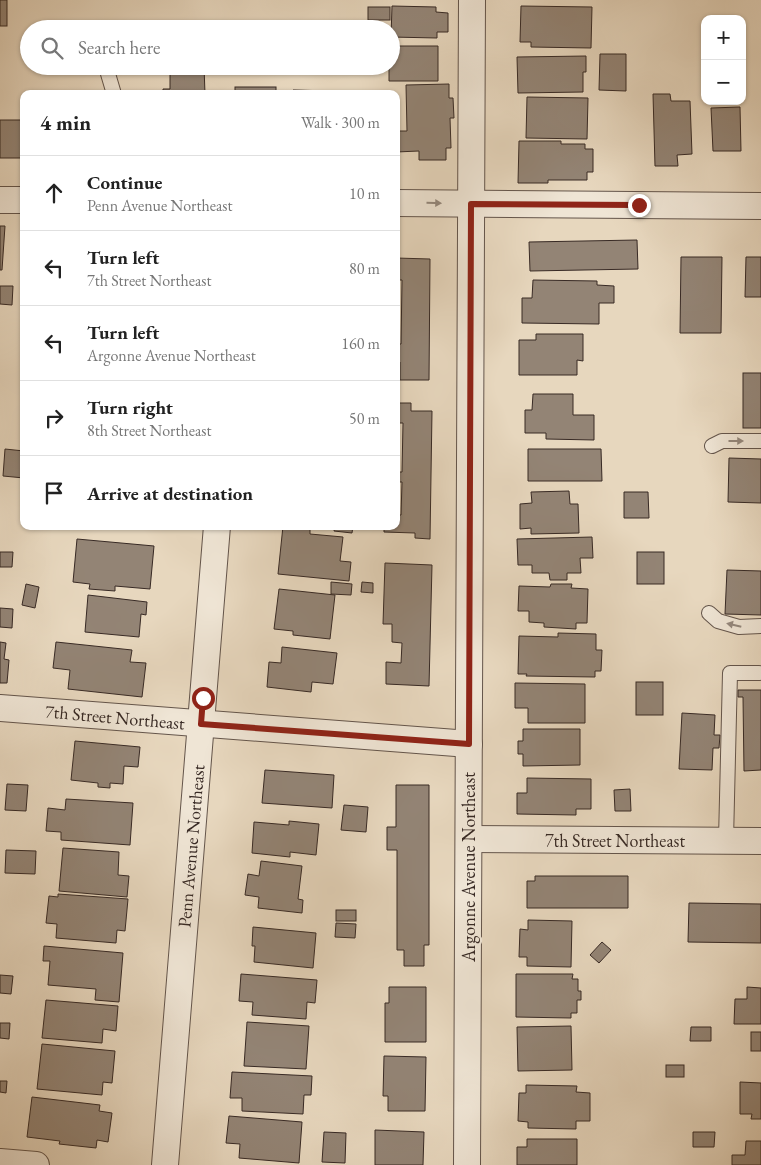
<!DOCTYPE html>
<meta charset="utf-8">
<style>
body{margin:0;font-family:"EB Garamond",serif;background:#f6f6f6;color:#222}
.controls{position:absolute;right:15px;top:15px;display:grid;overflow:hidden;border-radius:10px;box-shadow:0 1px 4px #0004}
.controls button{width:45px;height:45px;display:grid;place-items:center;padding:0;border:0;border-bottom:1px solid #e0e0e0;background:#fff;color:#222;font:25px sans-serif}
.stop{position:absolute;width:15px;height:15px;margin:-11px;border:4px solid #8f2418;border-radius:50%;background:#fff}
.stop.end{background:#8f2418;border-color:#fff;box-shadow:0 1px 5px #0008}
.list{margin:0;padding:0;list-style:none}
h2{display:flex;justify-content:space-between;align-items:center;height:65px;margin:0;padding:0 20px;font-size:21px}
h2 small{font-size:16px;font-weight:400;color:#767676}
.list li{display:grid;grid-template-columns:32px 1fr auto;gap:15px;align-items:center;box-sizing:border-box;height:75px;padding:0 20px;border-top:1px solid #e0e0e0}
.list b{display:block;font-size:19px;white-space:nowrap}
.list p{margin:0;font-size:16px;white-space:nowrap;color:#767676}
.list em{font-size:16px;font-style:normal;color:#767676}
.icon{flex:none;width:28px;height:28px;fill:none;stroke:currentColor;stroke-width:2;stroke-linecap:round;stroke-linejoin:round}
.map{position:relative;flex:none;width:761px;height:1165px;overflow:hidden}
.search{position:absolute;background:#fff;box-shadow:0 1px 4px #0004;left:20px;top:20px;width:380px;height:55px;display:flex;align-items:center;gap:12px;box-sizing:border-box;padding:0 18px;border-radius:28px;color:#767676;font-size:19px}
.panel{position:absolute;background:#fff;box-shadow:0 1px 4px #0004;left:20px;top:90px;width:380px;height:440px;border-radius:10px}
.map>svg:first-child{display:block}
</style>
<div class="map">
<svg width="761" height="1165" viewBox="0 0 761 1165">
<rect width="100%" height="100%" fill="#e7d7be"/>
<filter id="stains"><feTurbulence type="fractalNoise" baseFrequency=".004" numOctaves="4"/><feColorMatrix values="0 0 0 0 .2 0 0 0 0 .09 0 0 0 0 .02 0 0 0 .5 -.17"/></filter>
<radialGradient id="worn" r=".72"><stop offset=".6" stop-color="#630" stop-opacity="0"/><stop offset="1" stop-color="#630" stop-opacity=".3"/></radialGradient>
<g fill="#938475" stroke="#382a25">
<rect x="0" y="0" width="7" height="26"/>
<path d="M392 6 436 7V12L448 13V32H437V38L391 37Z"/>
<path d="M521 6 592 7 591 48 531 47V42H520Z"/>
<rect x="368" y="7" width="22" height="13"/>
<rect x="168" y="26" width="36" height="3"/>
<path d="M391 46H438V81H389V66H391Z"/>
<path d="M600 54H626V91L599 90Z"/>
<path d="M586 56V72H583V92L518 93 517 57Z"/>
<path d="M164 66H204L205 94H163V89H170V69H164Z"/>
<path d="M449 84V98H453L454 118H450L451 148H446V160H419V151L396 152V131H407L406 85Z"/>
<rect x="235" y="87" width="41" height="7"/>
<path d="M293 90 332 91V94H293Z"/>
<rect x="345" y="91" width="37" height="3"/>
<path d="M653 94H670L671 101H690L692 154 677 155 678 166H655Z"/>
<path d="M527 97 588 98 587 139 526 138Z"/>
<path d="M740 107 741 151H713L711 108Z"/>
<rect x="0" y="120" width="24" height="38"/>
<path d="M519 141H561V144H585V149H593V172H587V180H548V183H518Z"/>
<path d="M0 226H5L2 270H0Z"/>
<path d="M637 240 638 269 530 271 529 242Z"/>
<path d="M681 257H722L721 333H680Z"/>
<path d="M746 257H761V297H745Z"/>
<path d="M396 258 430 259 429 380H400V362H396V344H401L402 280H396Z"/>
<path d="M533 280 597 281V285L614 286V303H599V324L522 323V298H532Z"/>
<path d="M0 286H13L12 305 0 304Z"/>
<path d="M536 334H583V361L577 360V375H519V340H536Z"/>
<rect x="743" y="373" width="18" height="55"/>
<path d="M533 394H573V415H594V440L546 439V433H525V410H532Z"/>
<path d="M396 403H411V411H432L430 539 415 538V533L384 532V526H396V515H401L402 482H396V472H402L403 423H396Z"/>
<path d="M5 449 24 451V478L3 476Z"/>
<path d="M528 449H601L602 481H528Z"/>
<path d="M729 458 761 459V503L728 502Z"/>
<path d="M569 491 570 504H578L579 533 531 534V528L520 529V504L532 503 531 492Z"/>
<path d="M624 492H648L649 518H624Z"/>
<path d="M283 526 310 529V534L343 537 340 561 351 562 349 581 278 574Z"/>
<path d="M335 526H353L352 533 334 531Z"/>
<path d="M592 537 593 558H580L581 573H567V580H550L549 573H532V565H518L517 539Z"/>
<path d="M77 539 154 546 150 589 115 586V591L89 589 90 584 73 582Z"/>
<path d="M0 552H13L12 567H0Z"/>
<rect x="637" y="552" width="27" height="32"/>
<path d="M385 563 432 565 429 686 386 684V662L401 663 402 643 392 642V624H383Z"/>
<path d="M727 570 761 571V615L725 614Z"/>
<path d="M331 582 352 584 351 595 331 594Z"/>
<path d="M362 582 373 583V593L361 592Z"/>
<path d="M26 584 39 587 35 608 22 605Z"/>
<path d="M551 584H572L571 588 588 589 587 623H576V629L544 627V623L529 622V611H518L519 586 550 587Z"/>
<path d="M279 589 335 595 330 639 293 635V631L274 629Z"/>
<path d="M88 595 147 602 146 615 141 614 139 637 85 632Z"/>
<path d="M0 608 13 609 12 628 0 627Z"/>
<path d="M558 633 596 634V650H602L601 671H595V677L526 676 527 674H518L519 636 558 637Z"/>
<path d="M0 642 6 643 4 659 9 660 7 683H0Z"/>
<path d="M56 642 132 650 130 662 146 663 142 697 68 689 70 670 53 668Z"/>
<path d="M282 647 337 653 333 684 312 682 311 692 267 687 269 662 281 663Z"/>
<rect x="636" y="682" width="27" height="33"/>
<path d="M515 683 585 684V723H528V708H515Z"/>
<path d="M738 690H761V770L744 771 743 697H738Z"/>
<path d="M682 713 715 715 714 735H720L719 748H713L712 770 679 769Z"/>
<path d="M523 729H580V765L523 766V754H518V741H523Z"/>
<path d="M75 741 140 747 138 767 124 766 123 784 110 783V788L98 787V783L71 780Z"/>
<path d="M265 770 334 775 332 808 262 803Z"/>
<path d="M527 778 591 779V809H576V815L517 814V793H527Z"/>
<path d="M7 784 28 785 26 811 5 810Z"/>
<path d="M396 785H429V945H424V966H404V950H397V850H387V827H396Z"/>
<path d="M630 789 631 811H615L614 790Z"/>
<path d="M66 799 133 803 130 845 61 840V832L46 831 48 808 65 810Z"/>
<path d="M344 805 368 807 366 832 341 830Z"/>
<path d="M289 821 319 824 316 855 290 852V857L252 853 254 822 289 825Z"/>
<path d="M63 848 119 852 118 875 129 876 127 897 59 891Z"/>
<path d="M6 850 36 851 35 874 5 873Z"/>
<path d="M261 861 302 866 298 899 303 900 302 913 258 908 259 897 245 895 248 874 259 876Z"/>
<path d="M535 876H628V908H527V881H535Z"/>
<path d="M58 894 128 899 125 931 117 930 116 943 56 938 57 924 46 923 49 896 58 897Z"/>
<path d="M689 903 761 904V943L688 942Z"/>
<rect x="336" y="910" width="20" height="11"/>
<path d="M528 920 572 921 571 967 527 966V957H519L520 929 528 930Z"/>
<path d="M336 923 356 924 355 938 335 937Z"/>
<path d="M253 927 316 933 313 968 254 962 255 946H252Z"/>
<path d="M602 942 611 950 599 963 590 955Z"/>
<path d="M44 946 123 953 119 1002 95 1000 96 989 48 985 50 961H43Z"/>
<path d="M241 974 317 980 315 1003 307 1002 306 1019 252 1015 253 1002 239 1001Z"/>
<path d="M516 974H573L572 979H578V991H581V1000H577V1013H571V1018L516 1017Z"/>
<path d="M0 975 13 976 11 994 0 993Z"/>
<path d="M389 987H426V1042H385V1003H389Z"/>
<path d="M747 987 761 988V1024H734L735 999H747Z"/>
<path d="M46 1000 118 1006 116 1031 103 1029 102 1043 42 1038Z"/>
<path d="M247 1022 309 1026 306 1069 244 1066Z"/>
<path d="M0 1023H10L9 1039 0 1038Z"/>
<path d="M571 1026 572 1070 518 1071 517 1027Z"/>
<path d="M691 1027H711V1041H690Z"/>
<rect x="751" y="1032" width="10" height="19"/>
<path d="M42 1044 115 1051 112 1083 103 1082 102 1095 37 1089Z"/>
<path d="M384 1056 426 1057 425 1111H388V1096H383Z"/>
<rect x="666" y="1065" width="18" height="12"/>
<path d="M232 1072 312 1076 311 1095H304L303 1114 242 1111V1098H230Z"/>
<path d="M0 1081H7L6 1093 0 1092Z"/>
<path d="M740 1082 761 1083V1119H751L752 1114H740Z"/>
<path d="M526 1085 577 1086 576 1092 590 1093V1121H576V1129L528 1128V1122L518 1121 519 1093H526Z"/>
<path d="M32 1097 100 1105 99 1111 112 1113 108 1142 97 1140 96 1148 59 1144 60 1141 27 1137Z"/>
<path d="M229 1116 302 1122 299 1163 239 1158 240 1144 226 1143Z"/>
<path d="M375 1130 424 1132 423 1165H375Z"/>
<path d="M324 1132 346 1133 345 1163 322 1162Z"/>
<path d="M693 1132H715L714 1147H693Z"/>
<path d="M527 1139H577V1165H517V1147H527Z"/>
<path d="M746 1141H761V1165H732V1155H745Z"/>
</g>
<g fill="none" stroke-linecap="round" stroke-linejoin="round">
<defs>
<g id="lane">
<path d="M106 67 114 94"/>
<path d="M712 446 722 441H761"/>
<path d="M709 613 718 621 739 627 761 626"/>
<path d="M726 840 730 673H759"/>
</g>
<g id="street">
<path d="M0 200H24"/>
<path d="M396 203 761 206"/>
<path d="M0 708 469 744"/>
<path d="M469 839 761 841"/>
<path d="M0 1162 36 1165"/>
<path d="M165 1165 217 526"/>
<path d="M467 1165 472 0"/>
</g>
</defs>
<use href="#lane" stroke="#64554b" stroke-width="16"/>
<use href="#street" stroke="#64554b" stroke-width="28"/>
<use href="#lane" stroke="#efe5d5" stroke-width="14"/>
<use href="#street" stroke="#efe5d5" stroke-width="26"/>
</g>
<defs><path id="oneway-solid" d="M-6-.8H1V-3.2L6.5 0L1 3.2V.8H-6Z" transform="scale(1.25)"/></defs>
<g fill="#94887d">
<use href="#oneway-solid" transform="translate(434 203) rotate(1)"/>
<use href="#oneway-solid" transform="translate(736 441)"/>
<use href="#oneway-solid" transform="translate(734 625) rotate(-167)"/>
</g>
<g fill="none" stroke-linecap="round" stroke-linejoin="round">
<path stroke="#8f2418" stroke-width="6" d="M203 698 201 724 469 744 471 204 639 205"/>
</g>
<g text-anchor="middle" dominant-baseline="central" stroke-width="4.5" stroke-linejoin="round" paint-order="stroke">
<g font-size="18" fill="#382a25" stroke="#efe5d5">
<text transform="translate(115 717) rotate(5)">7th Street Northeast</text>
<text x="615" y="840">7th Street Northeast</text>
<text transform="translate(191 846) rotate(-85)">Penn Avenue Northeast</text>
<text transform="translate(468 867) rotate(-90)">Argonne Avenue Northeast</text>
</g>
</g>
<rect width="100%" height="100%" filter="url(#stains)"/>
<rect width="100%" height="100%" fill="url(#worn)"/>
</svg>
<div class="controls">
<button>+</button>
<button>−</button>
</div>
<div class="stop" style="left:203px;top:698px"></div>
<div class="stop end" style="left:639px;top:205px"></div>
<div class="search"><svg class="icon" aria-label="search" viewBox="0 0 24 24"><circle cx="10" cy="10" r="6"/><path d="M15 15l6 6"/></svg>Search here</div>
<section class="panel">
<h2>4 min<small>Walk · 300 m</small></h2>
<ul class="list">
<li><svg class="icon" aria-label="ahead" viewBox="0 0 24 24"><path d="M12 20V5M6 11l6-6 6 6"/></svg><div><b>Continue</b><p>Penn Avenue Northeast</p></div><em>10 m</em></li>
<li><svg class="icon" aria-label="left" viewBox="0 0 24 24"><path d="M17 20v-9H6M10 6l-5 5 5 5"/></svg><div><b>Turn left</b><p>7th Street Northeast</p></div><em>80 m</em></li>
<li><svg class="icon" aria-label="left" viewBox="0 0 24 24"><path d="M17 20v-9H6M10 6l-5 5 5 5"/></svg><div><b>Turn left</b><p>Argonne Avenue Northeast</p></div><em>160 m</em></li>
<li><svg class="icon" aria-label="right" viewBox="0 0 24 24"><path d="M7 20v-9h11M14 6l5 5-5 5"/></svg><div><b>Turn right</b><p>8th Street Northeast</p></div><em>50 m</em></li>
<li><svg class="icon" aria-label="arrive" viewBox="0 0 24 24"><path d="M6 21V4h12l-3 4 3 4H6"/></svg><div><b>Arrive at destination</b></div></li>
</ul>
</section>
</div>
